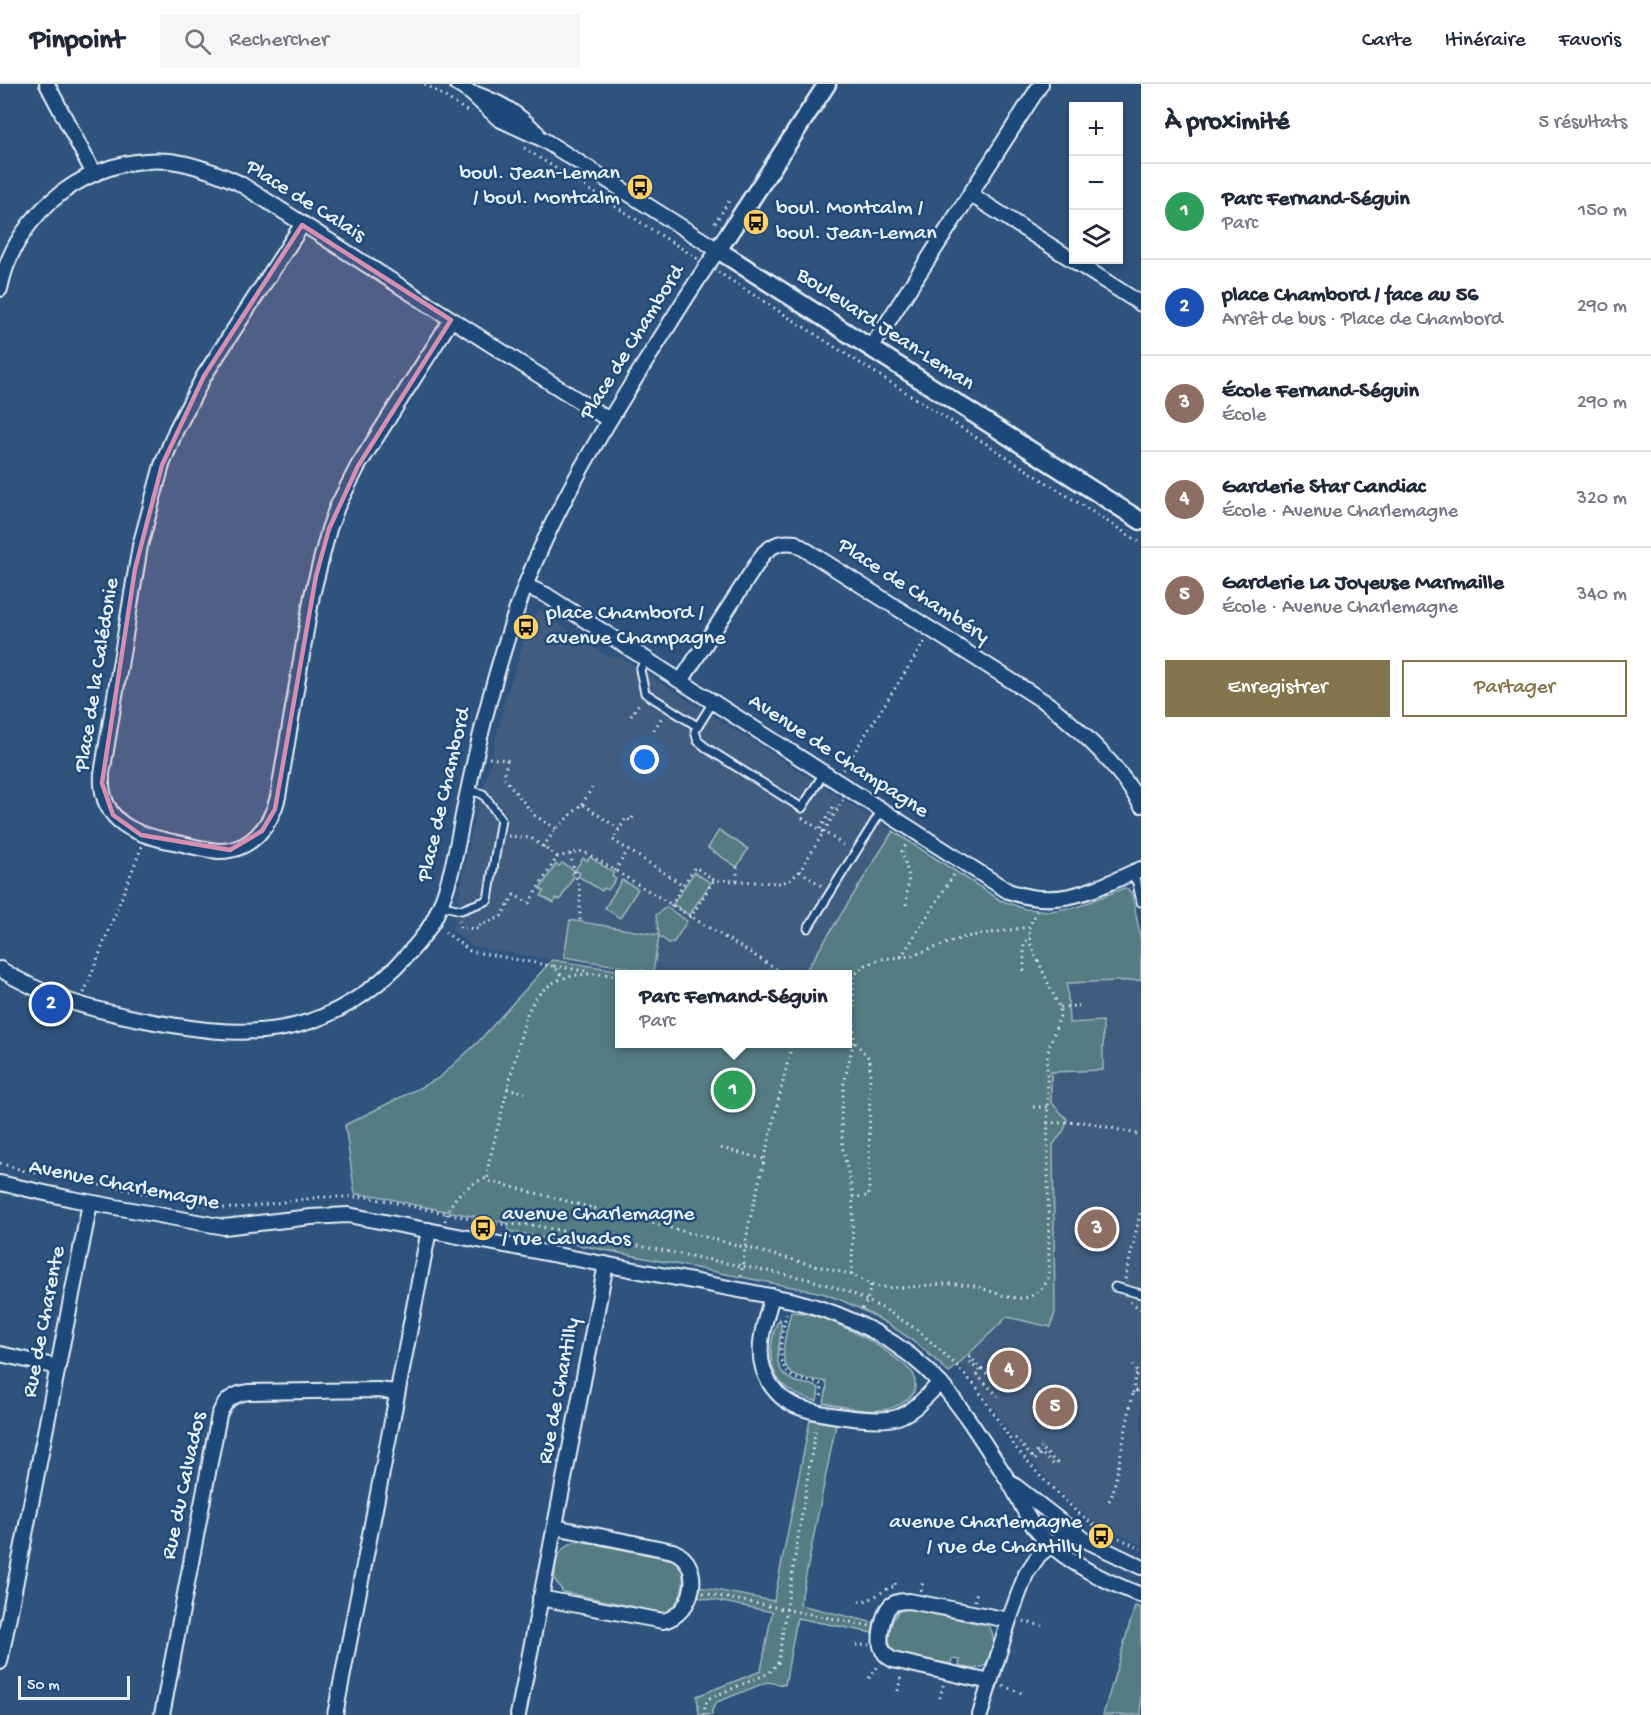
<!DOCTYPE html>
<html lang="fr">
<meta charset="utf-8">
<style>
body{margin:0;font-family:"Gochi Hand",sans-serif;background:#f6f6f7;color:#1f2937}
.controls{position:absolute;right:18px;top:18px;display:grid;overflow:hidden;border-radius:0px;box-shadow:0 3px 9px #0003}
.controls button{width:54px;height:54px;display:grid;place-items:center;padding:0;border:0;border-bottom:2px solid #e0e1e3;background:#fff;color:#1f2937;font:30px sans-serif}
.scale{position:absolute;left:18px;bottom:15px;width:112px;box-sizing:border-box;padding-left:6px;border:3px solid #e8f1f8;border-top:0;font-size:16px;line-height:21px;white-space:nowrap;color:#e8f1f8;-webkit-text-stroke:4px #1f4a7a;paint-order:stroke}
.you{position:absolute;left:645px;top:676px;width:21px;height:21px;margin:-15px;border:4px solid #fff;border-radius:50%;background:#1a73e8;box-shadow:0 0 0 9px #1a73e833}
.badge{display:grid;place-items:center;width:39px;height:39px;border-radius:50%;background:#84754c;color:#fff;font-size:20px;font-weight:700}
.pin{position:absolute;translate:-50% -50%;border:3px solid #fff;box-shadow:0 2px 6px #0006}
.popup{position:absolute;left:615px;top:886px;width:237px;height:78px;box-sizing:border-box;display:grid;place-content:center;border-radius:0px;background:#fff;filter:drop-shadow(0 2px 4px #0005);font-size:20px;white-space:nowrap;color:#747a83}
.popup b{font-size:22px;color:#1f2937}
.popup::after{content:'';position:absolute;left:50%;top:100%;margin-left:-12px;border:12px solid transparent;border-top-color:#fff}
.list{margin:0;padding:0;list-style:none}
h2{display:flex;justify-content:space-between;align-items:center;height:78px;margin:0;padding:0 24px;font-size:26px}
h2 small{font-size:20px;font-weight:400;color:#747a83}
.list li{display:grid;grid-template-columns:39px 1fr auto;gap:18px;align-items:center;box-sizing:border-box;height:96px;padding:0 24px;border-top:2px solid #e0e1e3}
.list b{display:block;font-size:22px;white-space:nowrap}
.list p{margin:0;font-size:20px;white-space:nowrap;color:#747a83}
.list em{font-size:20px;font-style:normal;color:#747a83}
.actions{display:flex;gap:12px;padding:18px 24px}
.actions a{flex:1;padding:14px 0;border:2px solid #84754c;border-radius:0px;text-align:center;font-size:21px;color:#84754c}
.actions .main{background:#84754c;color:#fff}
.icon{flex:none;width:33px;height:33px;fill:none;stroke:currentColor;stroke-width:2;stroke-linecap:round;stroke-linejoin:round}
.map{position:relative;flex:none;width:1141px;height:1631px;overflow:hidden}
header{display:flex;align-items:center;gap:36px;box-sizing:border-box;height:84px;padding:0 30px;background:#fff;border-bottom:2px solid #e0e1e3}
header strong{font-size:28px}
nav{display:flex;gap:33px;margin-inline-start:auto;font-size:21px}
.search{width:420px;height:54px;background:#f6f6f7;display:flex;align-items:center;gap:15px;box-sizing:border-box;padding:0 21px;border-radius:0px;color:#747a83;font-size:22px}
main{display:flex}
aside{flex:1;background:#fff}
.map>svg:first-child{display:block}
</style>
<header>
<strong>Pinpoint</strong>
<div class="search"><svg class="icon" aria-label="search" viewBox="0 0 24 24"><circle cx="10" cy="10" r="6"/><path d="M15 15l6 6"/></svg>Rechercher</div>
<nav><a>Carte</a><a>Itinéraire</a><a>Favoris</a></nav>
</header>
<main>
<div class="map">
<svg width="1141" height="1631" viewBox="0 0 1141 1631">
<rect width="100%" height="100%" fill="#2e537d"/>
<filter id="ink" filterUnits="userSpaceOnUse"><feTurbulence type="fractalNoise" baseFrequency=".0167" numOctaves="2"/><feDisplacementMap in="SourceGraphic" scale="12" xChannelSelector="R" yChannelSelector="G"/><feConvolveMatrix kernelMatrix="1 2 1 2 8 2 1 2 1" color-interpolation-filters="sRGB"/></filter>
<g filter="url(#ink)">
<g fill="#3f5d80">
<path d="M541 526 549 528 557 539 607 572 623 575 893 747 804 890H642L474 863 452 846 476 726 489 686 504 619 532 532Z"/>
<path d="M1141 896V1461L1094 1438 1074 1422 1049 1397 1019 1362 977 1300 959 1280 1007 1233 1052 1242 1055 1228 1053 1061 1067 1043V1035L1051 1018V988L1103 985 1102 937 1069 939 1067 899Z"/>
</g>
<g fill="#547c83" stroke="#9eb6be" stroke-width="1.5">
<path d="M719 746 748 765 737 783 708 764Z"/>
<path d="M893 747 1000 816 1025 825 1050 827 1077 823 1124 804 1128 805 1132 810 1141 856V896L1067 899 1069 939 1103 937V986L1051 988V1018L1067 1035C1067 1046 1059 1052 1053 1061L1055 1228 1051 1243 1007 1233 949 1289C913 1252 871 1226 822 1209L508 1147 507 1139 415 1121 378 1112 355 1110 345 1041 439 994 477 959 552 876 642 890H619V960H847V890H804Z"/>
<path d="M590 773 614 789 612 792 616 795 608 806 604 804 602 807 578 792 580 789 575 786 583 774 587 777Z"/>
<path d="M562 779 574 786 572 790 574 792 560 816 556 814 554 819 541 812 544 807 540 805 556 780 559 782Z"/>
<path d="M694 788 711 799 689 831 673 820Z"/>
<path d="M622 796 638 805 620 834 605 824Z"/>
<path d="M666 823 687 837 674 858 669 859 659 852 653 888 564 873 570 836 659 851 656 831Z"/>
<path d="M791 1228C826 1228 888 1264 913 1289 916 1299 917 1308 908 1315 884 1335 852 1324 824 1319L827 1303 826 1298C817 1295 807 1296 798 1293 773 1283 787 1247 791 1228Z"/>
<path d="M780 1235C787 1253 764 1281 792 1296 800 1301 811 1299 819 1304L817 1317C785 1310 766 1292 772 1257 774 1249 774 1241 780 1235Z"/>
<path d="M810 1336 836 1340 800 1521 875 1539 873 1549 797 1534 785 1601 767 1598 717 1618 712 1626V1631H699L697 1612 761 1587 772 1528 698 1513 700 1503 774 1517Z"/>
<path d="M580 1457 674 1476C689 1487 683 1505 677 1521L665 1529 658 1528 563 1508 555 1496C554 1476 559 1460 580 1457Z"/>
<path d="M1135 1522 1141 1524V1631H1103Z"/>
<path d="M908 1525 987 1541C999 1552 992 1569 985 1582L974 1585 959 1582 960 1576 952 1575 951 1580 901 1571 893 1567C885 1556 890 1537 899 1527Z"/>
</g>
<g fill="none" stroke-linecap="round" stroke-linejoin="round">
<defs>
<g id="service">
<path d="M645 576 640 586 645 609 697 642"/>
<path d="M713 618 695 647 698 657 708 665 802 724 824 689"/>
<path d="M1132 789 1137 799 1141 818"/>
<path d="M440 821 461 826 488 816 501 735 483 710 468 706"/>
<path d="M808 844 882 726"/>
<path d="M1115 1203 1141 1210"/>
</g>
<g id="minor">
<path d="M47 0 94 90"/>
<path d="M476 10C503 20 516 28 537 49"/>
<path d="M970 110 1141 220"/>
<path d="M302 141 204 292 176 346 162 381 140 462 102 690C99 740 137 751 178 759 191 762 205 766 218 767 251 768 271 741 278 713L312 511 329 445 337 423 358 382 451 236"/>
<path d="M0 205C15 127 91 70 170 77 194 80 217 89 239 99L609 336"/>
<path d="M871 264 1041 0"/>
<path d="M526 502 546 511 1008 807C1060 826 1094 805 1141 785"/>
<path d="M681 597 764 469C774 460 782 457 795 459L1048 620C1084 649 1118 681 1141 721"/>
<path d="M0 885C44 913 93 926 144 936 242 955 317 959 395 884 410 868 427 851 436 831 454 793 459 747 468 707 483 636 500 568 526 500 557 420 602 347 648 274 671 238 693 201 718 166L542 55 499 35 471 9 457 0"/>
<path d="M0 1099 72 1115 224 1143 311 1133 348 1131 791 1216C848 1230 900 1255 940 1299 966 1328 986 1363 1008 1396 1018 1411 1024 1429 1034 1443 1059 1476 1104 1497 1141 1511"/>
<path d="M772 1212C766 1234 756 1261 763 1284 767 1298 777 1312 790 1319 809 1330 877 1340 898 1333 915 1327 927 1311 940 1299"/>
<path d="M0 1270 58 1283"/>
<path d="M1014 1401 1085 1456 1141 1483"/>
<path d="M540 1514 663 1537C693 1531 706 1481 673 1467L555 1443"/>
<path d="M0 1578 90 1119"/>
<path d="M990 1598 893 1576C887 1573 883 1569 881 1562 879 1552 883 1528 891 1521 897 1517 903 1517 909 1517L1009 1536"/>
<path d="M162 1631 219 1331C225 1316 233 1310 249 1308L377 1306 397 1308"/>
<path d="M335 1631 429 1146"/>
<path d="M518 1631 606 1180"/>
<path d="M980 1631 1009 1536 1026 1490 1039 1471 1070 1446"/>
</g>
<path id="tertiary" d="M827 0 718 166 1141 437"/>
</defs>
<use href="#service" stroke="#e8f1f8" stroke-width="11"/>
<use href="#minor" stroke="#e8f1f8" stroke-width="18"/>
<use href="#tertiary" stroke="#e8f1f8" stroke-width="21"/>
<g stroke="#e8f1f8" stroke-width="3" stroke-dasharray="1.5 4.5" stroke-linecap="butt">
<path d="M425 0 470 29"/>
<path d="M524 64 698 175"/>
<path d="M715 139 731 114"/>
<path d="M718 188 1141 459"/>
<path d="M631 632 640 618"/>
<path d="M654 646 662 633"/>
<path d="M489 674 507 676 504 693 506 696 534 731 556 745"/>
<path d="M843 686 925 557"/>
<path d="M582 720 592 704"/>
<path d="M633 733 631 737 626 734 613 756 683 801 695 783 714 796 780 799 789 797 800 787 843 716"/>
<path d="M802 734 847 763"/>
<path d="M820 745 834 722 837 724"/>
<path d="M508 752 531 754 557 773"/>
<path d="M543 763 556 745 582 720 619 745"/>
<path d="M570 770 580 808V837"/>
<path d="M737 783V797"/>
<path d="M615 787 628 766"/>
<path d="M800 787 823 803"/>
<path d="M906 821 909 793 902 767 907 759"/>
<path d="M671 822 683 801"/>
<path d="M690 834 714 796"/>
<path d="M459 836 460 844 479 845 480 841 501 833 514 811 529 819 557 773 583 767 785 890"/>
<path d="M445 848 470 867 552 882 559 887 562 894"/>
<path d="M901 873 955 789"/>
<path d="M554 882 586 887"/>
<path d="M1024 887V860L1029 852"/>
<path d="M619 892C578 886 539 891 525 936L489 1078 487 1090 489 1097 852 1191C860 1194 868 1200 877 1202 906 1208 942 1195 974 1202 991 1206 1011 1218 1028 1213 1039 1210 1047 1200 1049 1190L1047 978 1049 963 1060 932V925L1030 859 1029 843"/>
<path d="M847 897 866 881 881 875 911 872 965 853 1029 843 1037 827"/>
<path d="M84 909 142 762"/>
<path d="M1060 923 1079 922"/>
<path d="M847 950 870 975 869 1112 853 1113"/>
<path d="M507 1004 525 1009"/>
<path d="M1033 1023H1047"/>
<path d="M1047 1039 1086 1038 1141 1051"/>
<path d="M721 1064 764 1075"/>
<path d="M0 1079 25 1087 223 1124H239L321 1113H367L497 1140 532 1141 808 1195 847 1207 886 1226 919 1247 957 1282 977 1304 1016 1364 1041 1393 1076 1427 1097 1443 1141 1465"/>
<path d="M445 1137C450 1114 466 1101 487 1094"/>
<path d="M852 1191 853 1110 843 1066 841 1034 844 999 854 956 853 893"/>
<path d="M741 1192 748 1144 792 960"/>
<path d="M1125 1195 1141 1126"/>
<path d="M1130 1218 1141 1225"/>
<path d="M862 1225 867 1217 871 1201"/>
<path d="M786 1229C783 1249 772 1282 795 1294 804 1298 813 1296 822 1301L821 1315"/>
<path d="M1133 1281 1138 1290"/>
<path d="M987 1290 970 1273 968 1276 980 1288 977 1291 998 1312"/>
<path d="M1133 1309 1135 1292 1141 1288"/>
<path d="M1015 1354 1035 1376 1041 1369 1054 1381 1057 1379 1041 1364 1042 1362"/>
<path d="M1032 1373 1041 1364"/>
<path d="M1109 1417 1113 1409 1133 1309 1141 1304"/>
<path d="M921 1507 923 1497"/>
<path d="M703 1509 870 1542"/>
<path d="M859 1517C872 1519 881 1505 896 1502L894 1496"/>
<path d="M975 1517 977 1507"/>
<path d="M1024 1537 1042 1542"/>
<path d="M856 1561H869"/>
<path d="M869 1594 879 1581"/>
<path d="M1003 1602 1024 1610"/>
<path d="M898 1607 901 1591"/>
<path d="M940 1614 943 1601"/>
<path d="M704 1631 705 1621 710 1614 769 1589 778 1579 816 1342"/>
</g>
<use href="#service" stroke="#1f4a7a" stroke-width="7"/>
<use href="#minor" stroke="#1f4a7a" stroke-width="14"/>
<use href="#tertiary" stroke="#1f4a7a" stroke-width="16"/>
</g>
</g>
<path fill="#d78fb1" fill-opacity="0.2" stroke="#d78fb1" stroke-width="4.5" stroke-linejoin="round" d="M302 141 451 236 358 382 329 445 316 492 275 725 262 747 230 766 141 751 113 731 102 699 135 485 162 381 204 292Z"/>
<defs>
<symbol id="bus-disc" viewBox="-11 -11 22 22"><circle r="9.5" fill="#ffd166" stroke="#1f4a7a"/><path d="M-5-6H5V4H4V6H2V4H-2V6H-4V4H-5ZM-3.5-4V0h7V-4ZM-3.5 1.2v1.5H-2V1.2ZM2 1.2v1.5H3.5V1.2Z" fill="#111"/></symbol>
</defs>
<g fill-rule="evenodd">
<use href="#bus-disc" x="625" y="88" width="30" height="30"/>
<use href="#bus-disc" x="741" y="123" width="30" height="30"/>
<use href="#bus-disc" x="511" y="528" width="30" height="30"/>
<use href="#bus-disc" x="468" y="1129" width="30" height="30"/>
<use href="#bus-disc" x="1086" y="1437" width="30" height="30"/>
</g>
<g text-anchor="middle" dominant-baseline="central" stroke-width="5" stroke-linejoin="round" paint-order="stroke">
<g font-size="22" fill="#e8f1f8" stroke="#1f4a7a" text-anchor="start">
<text x="620" y="90" text-anchor="end">boul. Jean-Leman<tspan x="620" dy="25">/ boul. Montcalm</tspan></text>
<text x="776" y="125">boul. Montcalm /<tspan x="776" dy="25">boul. Jean-Leman</tspan></text>
<text x="546" y="530">place Chambord /<tspan x="546" dy="25">avenue Champagne</tspan></text>
<text x="502" y="1131">avenue Charlemagne<tspan x="502" dy="25">/ rue Calvados</tspan></text>
<text x="1082" y="1439" text-anchor="end">avenue Charlemagne<tspan x="1082" dy="25">/ rue de Chantilly</tspan></text>
</g>
<g font-size="22" fill="#e8f1f8" stroke="#1f4a7a">
<text transform="translate(305 118) rotate(32)">Place de Calais</text>
<text transform="translate(885 246) rotate(33)">Boulevard Jean-Leman</text>
<text transform="translate(633 259) rotate(-58)">Place de Chambord</text>
<text transform="translate(913 508) rotate(33)">Place de Chambéry</text>
<text transform="translate(98 591) rotate(-81)">Place de la Calédonie</text>
<text transform="translate(838 673) rotate(33)">Avenue de Champagne</text>
<text transform="translate(445 711) rotate(-77)">Place de Chambord</text>
<text transform="translate(124 1102) rotate(11)">Avenue Charlemagne</text>
<text transform="translate(45 1238) rotate(-79)">Rue de Charente</text>
<text transform="translate(560 1307) rotate(-79)">Rue de Chantilly</text>
<text transform="translate(185 1402) rotate(-78)">Rue du Calvados</text>
</g>
</g>
</svg>
<div class="controls">
<button>+</button>
<button>−</button>
<button><svg class="icon" aria-label="layers" viewBox="0 0 24 24"><path d="M12 4l9 5-9 5-9-5zM3 14l9 5 9-5"/></svg></button>
</div>
<div class="scale">50 m</div>
<div class="you"></div>
<div class="pin badge" style="left:733px;top:1006px;background:#2e9e5b">1</div>
<div class="popup"><b>Parc Fernand-Séguin</b>Parc</div>
<div class="pin badge" style="left:51px;top:920px;background:#1a4fb4">2</div>
<div class="pin badge" style="left:1097px;top:1145px;background:#8d6e63">3</div>
<div class="pin badge" style="left:1009px;top:1286px;background:#8d6e63">4</div>
<div class="pin badge" style="left:1055px;top:1323px;background:#8d6e63">5</div>
</div>
<aside>
<h2>À proximité<small>5 résultats</small></h2>
<ul class="list">
<li><span class="badge" style="background:#2e9e5b">1</span><div><b>Parc Fernand-Séguin</b><p>Parc</p></div><em>150 m</em></li>
<li><span class="badge" style="background:#1a4fb4">2</span><div><b>place Chambord / face au 56</b><p>Arrêt de bus · Place de Chambord</p></div><em>290 m</em></li>
<li><span class="badge" style="background:#8d6e63">3</span><div><b>École Fernand-Séguin</b><p>École</p></div><em>290 m</em></li>
<li><span class="badge" style="background:#8d6e63">4</span><div><b>Garderie Star Candiac</b><p>École · Avenue Charlemagne</p></div><em>320 m</em></li>
<li><span class="badge" style="background:#8d6e63">5</span><div><b>Garderie La Joyeuse Marmaille</b><p>École · Avenue Charlemagne</p></div><em>340 m</em></li>
</ul>
<div class="actions"><a class="main">Enregistrer</a><a>Partager</a></div>
</aside>
</main>
